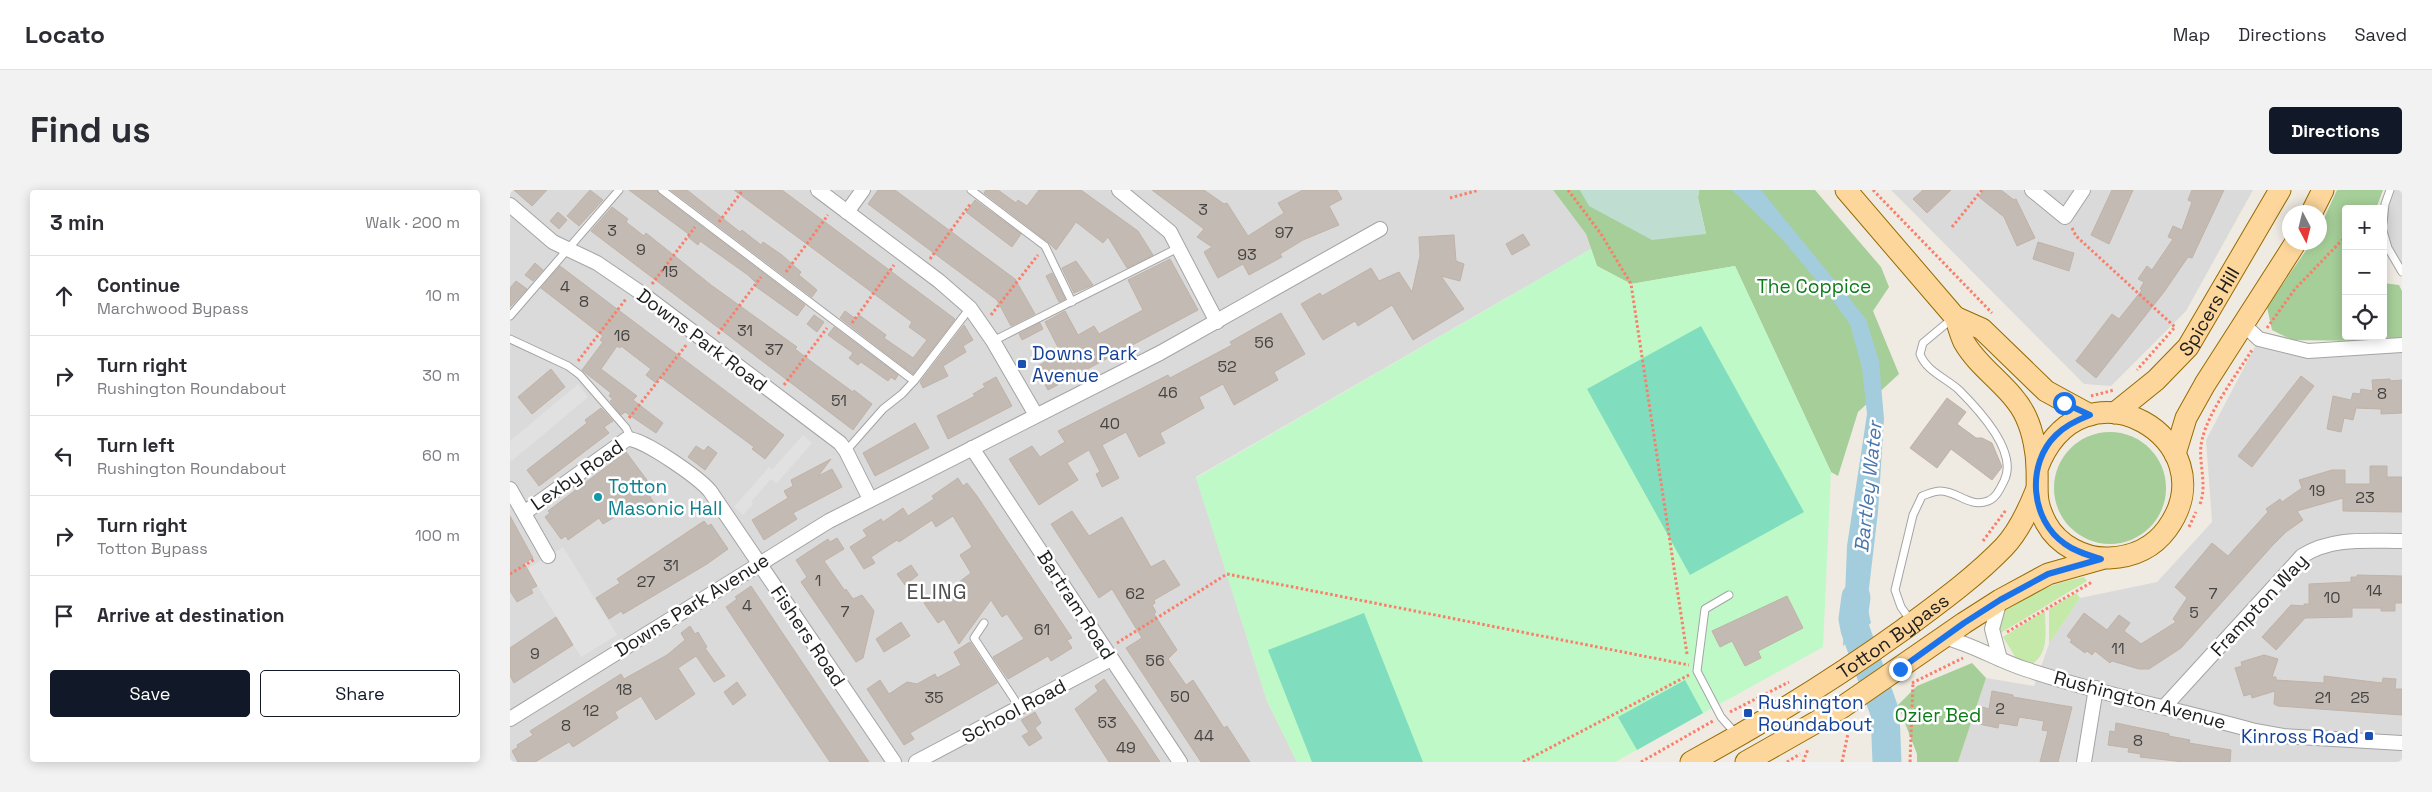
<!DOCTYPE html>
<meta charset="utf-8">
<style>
body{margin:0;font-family:"Space Grotesk",sans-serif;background:#f2f2f3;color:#2b2b33}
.controls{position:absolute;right:15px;top:15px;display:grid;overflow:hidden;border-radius:5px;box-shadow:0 2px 12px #0003}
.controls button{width:45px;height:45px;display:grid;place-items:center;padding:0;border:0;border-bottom:1px solid #e1e1e2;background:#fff;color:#2b2b33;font:25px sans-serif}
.compass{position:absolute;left:1772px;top:15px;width:45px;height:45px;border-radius:50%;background:#fff;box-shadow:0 2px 12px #0003;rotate:173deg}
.stop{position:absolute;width:15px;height:15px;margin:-11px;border:4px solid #1a73e8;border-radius:50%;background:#fff}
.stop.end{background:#1a73e8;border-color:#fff;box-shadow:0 1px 5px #0008}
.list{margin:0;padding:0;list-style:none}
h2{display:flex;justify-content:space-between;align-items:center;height:65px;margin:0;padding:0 20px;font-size:21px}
h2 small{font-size:16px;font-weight:400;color:#7c7c81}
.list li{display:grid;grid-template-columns:32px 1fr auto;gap:15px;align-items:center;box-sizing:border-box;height:80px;padding:0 20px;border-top:1px solid #e1e1e2}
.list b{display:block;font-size:19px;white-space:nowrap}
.list p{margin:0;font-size:16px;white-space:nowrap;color:#7c7c81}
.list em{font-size:16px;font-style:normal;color:#7c7c81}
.actions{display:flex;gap:10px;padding:15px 20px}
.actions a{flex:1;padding:11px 0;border:1px solid #111827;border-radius:5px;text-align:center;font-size:18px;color:#111827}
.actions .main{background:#111827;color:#fff}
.icon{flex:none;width:28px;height:28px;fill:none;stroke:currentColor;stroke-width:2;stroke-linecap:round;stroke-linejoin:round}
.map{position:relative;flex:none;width:1892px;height:572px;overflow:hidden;border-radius:5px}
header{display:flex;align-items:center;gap:30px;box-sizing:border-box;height:70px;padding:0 25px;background:#fff;border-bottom:1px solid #e1e1e2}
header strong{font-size:24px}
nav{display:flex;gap:28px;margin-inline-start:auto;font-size:18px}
.intro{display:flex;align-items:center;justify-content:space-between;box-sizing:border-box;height:120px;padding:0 30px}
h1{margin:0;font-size:35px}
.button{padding:12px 22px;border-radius:5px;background:#111827;color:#fff;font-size:18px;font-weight:700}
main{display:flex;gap:30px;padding:0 30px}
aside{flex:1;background:#fff;border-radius:5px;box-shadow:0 2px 12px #0003}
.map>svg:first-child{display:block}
</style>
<header>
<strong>Locato</strong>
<nav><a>Map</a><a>Directions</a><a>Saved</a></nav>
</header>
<div class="intro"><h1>Find us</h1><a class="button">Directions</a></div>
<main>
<aside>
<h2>3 min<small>Walk · 200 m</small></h2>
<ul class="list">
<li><svg class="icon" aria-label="ahead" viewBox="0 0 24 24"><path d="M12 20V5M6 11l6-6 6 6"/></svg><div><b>Continue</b><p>Marchwood Bypass</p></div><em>10 m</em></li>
<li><svg class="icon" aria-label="right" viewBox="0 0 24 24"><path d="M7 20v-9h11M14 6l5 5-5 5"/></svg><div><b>Turn right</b><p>Rushington Roundabout</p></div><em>30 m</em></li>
<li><svg class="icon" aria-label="left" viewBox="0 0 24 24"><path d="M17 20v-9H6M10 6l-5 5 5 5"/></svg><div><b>Turn left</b><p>Rushington Roundabout</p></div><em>60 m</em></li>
<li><svg class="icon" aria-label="right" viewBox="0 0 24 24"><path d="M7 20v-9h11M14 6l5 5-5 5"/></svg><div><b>Turn right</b><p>Totton Bypass</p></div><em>100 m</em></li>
<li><svg class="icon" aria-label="arrive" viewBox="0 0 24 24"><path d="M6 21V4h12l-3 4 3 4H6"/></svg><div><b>Arrive at destination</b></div></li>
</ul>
<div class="actions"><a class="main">Save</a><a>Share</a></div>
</aside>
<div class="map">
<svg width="1892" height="572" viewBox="0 0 1892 572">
<rect width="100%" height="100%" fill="#efebe3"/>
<g fill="#dbdada">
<path d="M0 0H1043L1076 44 1081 59 686 287 757 511 787 572H0Z"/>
<path d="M1381 0H1743L1676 121 1601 196 1574 194Z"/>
<path d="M1881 0H1892V81L1878 58 1875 14Z"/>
<path d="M1749 149 1798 161 1892 155V572H1448L1476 488 1524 496 1539 454 1570 408 1647 392 1702 332 1696 250Z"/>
</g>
<g fill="#c5e9a8">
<path d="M1574 387 1577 391 1489 444C1481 408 1549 393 1574 387Z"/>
<path d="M1566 403 1570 408 1539 454V419Z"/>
<path d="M1535 421C1535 441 1540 463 1521 475L1507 470 1493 447Z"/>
</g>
<g fill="#a5ce98">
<path d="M1043 0H1070L1080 16 1196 44 1188 8 1189 0H1305L1371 77 1379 97 1363 121 1389 184 1348 222 1328 286 1321 282 1225 76 1121 94 1087 76 1076 44Z"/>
<path d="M1827 0H1873L1866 19H1836V146H1873V93L1889 95 1892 101V148L1855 151 1782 150 1762 140 1757 117 1801 53 1810 52V37Z"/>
<circle cx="1600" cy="298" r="56"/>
<path d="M1462 473 1476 488 1448 572H1407V564L1388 515 1407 496Z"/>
</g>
<path fill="#c0ddd1" d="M1070 0H1189L1188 8 1196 44 1142 50 1079 16Z"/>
<path fill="#bff9c7" d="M1081 59 1087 76 1121 94 1225 76 1321 282 1313 457 1105 572H787L757 511 686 288Z"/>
<g fill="#80debe">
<path d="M1191 136 1294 322 1180 385 1077 199Z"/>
<path d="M854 423 913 572H802L758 460Z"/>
<path d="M1175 490 1193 523 1127 560 1108 527Z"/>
</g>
<g fill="#e1e1e1">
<path d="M68 194 78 207 2 271 0 269V251Z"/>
<path d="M293 245 302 253 267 293 261 289 241 312 243 314 233 325 224 317 259 277 262 280Z"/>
<path d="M53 357 107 445 71 467 17 379Z"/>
</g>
<path fill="#a3cddd" d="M1222 0H1251L1356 129 1369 171 1374 229 1368 322 1357 415 1361 433 1333 456 1337 356 1357 224 1352 178 1340 134 1321 108 1272 49Z"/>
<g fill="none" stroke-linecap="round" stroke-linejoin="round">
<path stroke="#a3cddd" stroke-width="29" d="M1346 407 1343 429 1345 439 1375 523 1377 572"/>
</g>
<g fill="#c3bab3" stroke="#c0b2a6">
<path d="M4 0H37L22 16Z"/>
<path d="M80 0 93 10 69 36 57 26Z"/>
<path d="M119 0H147L149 4 295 115 287 126 245 96 247 94 238 85 190 51 188 55 178 47 180 45Z"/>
<path d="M161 0H177L230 42 232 40 251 55 253 52 272 65 291 82 289 85 307 100 302 107Z"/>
<path d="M224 0H272L445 129 403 184 330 128 335 121 346 129 349 125 376 145 374 148 403 168 417 150 399 137 402 132Z"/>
<path d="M368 0H385L505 89 525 124 501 136 487 110 358 14Z"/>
<path d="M476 0H488L506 13 508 10 517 16 529 0H571L628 41 643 65 617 78 598 47 593 53 566 32 546 60 538 52 474 3Z"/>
<path d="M642 0H694L714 14 717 13 738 46 774 23 768 13 793 0H827L832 9 819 16 829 35 793 50 770 64 772 67 739 85 733 74 708 88 694 62 702 57 687 47 694 39Z"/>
<path d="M1413 0H1441L1417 23 1403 9Z"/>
<path d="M1474 0H1491L1504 10 1506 9 1525 48 1507 56 1494 27 1469 7Z"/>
<path d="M1602 0H1623L1599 54 1581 45Z"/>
<path d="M1682 0H1714L1682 68 1678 67 1654 102 1586 188 1566 171 1602 124 1609 129 1632 100 1630 99 1634 92 1628 89 1637 76 1642 80 1663 49 1658 47 1663 36 1672 40 1682 12 1678 10Z"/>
<path d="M465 10 511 44 502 57 456 22Z"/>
<path d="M102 17 118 29 116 32 134 46 136 43 201 95 287 157 285 159 306 175 343 202 344 200 362 214 343 240 81 41Z"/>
<path d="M48 22 57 30 49 39 40 31Z"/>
<path d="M1013 44 1020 55 1002 65 996 54Z"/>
<path d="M944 45 946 71 954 74 950 91 931 86 954 119 903 150 882 115 848 136 845 131 813 150 791 114 810 103 812 106 861 78 869 91 889 82 902 102 910 66 909 47Z"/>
<path d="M1528 52 1564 63 1559 81 1523 69Z"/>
<path d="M660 69 688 120 538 200 526 177 551 163 535 132 555 121 568 145 584 136 589 144 633 120 618 90Z"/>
<path d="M566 71 583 95 564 103 552 78Z"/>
<path d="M25 73 33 80 23 91 15 85Z"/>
<path d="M50 76 274 245 255 269 242 259 244 257 150 187 146 193 136 185 141 179 111 156 110 158 107 156 91 179 127 206 123 210 153 233 146 243 115 222 111 225 100 211 103 209 99 206 101 203 72 180 93 152 90 150 93 146 31 98Z"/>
<path d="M542 83 555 109 549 112 536 86Z"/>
<path d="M6 91 17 99 0 117V98Z"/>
<path d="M771 123 795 164 764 182 768 190 724 215 713 194 689 207 694 218 650 243 655 253 629 267 616 242 592 255 609 288 592 297 586 284 590 282 579 260 557 273 568 290 529 315 499 269 522 256 530 267 555 252 548 241 658 185 660 188 722 155 720 152Z"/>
<path d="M304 125 314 132 307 142 297 134Z"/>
<path d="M530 133 533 139 512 150 509 144Z"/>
<path d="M454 135 463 150 453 156 456 162 433 176 438 186 413 198 410 192Z"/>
<path d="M324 137 388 185 385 190 381 187 378 191 351 172 348 175 339 168 343 163 318 145Z"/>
<path d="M41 179 55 197 22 224 8 207Z"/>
<path d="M1791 186 1804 196 1742 277 1728 266Z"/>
<path d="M486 187 502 216 438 249 427 226 465 206 463 204 475 197 473 194Z"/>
<path d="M1880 189V191L1892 190V223L1871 224V219L1846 218 1843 230 1834 228 1831 242 1817 239 1823 206 1841 210 1843 203 1850 204 1851 199 1863 201 1862 190Z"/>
<path d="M1437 208 1456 222 1447 234 1466 248H1472L1482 253 1492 277 1482 290 1441 259 1427 278 1400 258Z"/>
<path d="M91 218 103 231 94 237 99 243 29 296 17 280 77 233 75 230Z"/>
<path d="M405 233 419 258 365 286 353 263Z"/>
<path d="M186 256 194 261 198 256 207 263 195 280 178 267Z"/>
<path d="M116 262 145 301 139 305 144 313 127 323 123 316 93 334 89 328 58 350 56 346 51 349 35 327 40 323 38 321Z"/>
<path d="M321 269 308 286 322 279 332 297 283 323 287 329 254 350 242 330 278 308 274 301 283 296 281 290Z"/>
<path d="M1860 276H1877V287H1892V322L1833 321V308L1787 321 1793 330 1776 342 1762 356 1671 458 1639 479H1629L1602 471 1600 473 1585 461 1582 465 1577 461 1575 463 1560 452 1562 450 1557 446 1574 423 1597 440 1609 425 1620 433 1614 441 1631 454 1666 432 1663 429 1677 408 1665 397 1702 353 1718 366 1758 322 1756 319 1770 309 1772 312 1792 298 1789 290 1822 280H1835V294H1860Z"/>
<path d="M448 288 453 296 457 293 467 306 562 448 557 450 562 458 541 471 538 466 498 489 483 467 514 449 497 424 492 427 481 410 449 454 434 429 428 433 414 413 428 402 431 406 461 383 450 365 462 357 443 326 426 337 422 330 389 352 387 350 361 367 365 373 354 379 340 357 357 346 353 340 371 329 373 332 393 318 398 326 424 309 422 306Z"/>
<path d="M562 321 579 346 612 327 641 377 654 370 670 395 644 410 645 413 642 415 646 422 644 424 667 460 658 469 676 495 683 490 714 538 717 536 740 572H691L616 458 632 448 602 399 589 408 541 334Z"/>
<path d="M0 326 23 368 14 373 27 396 21 399 23 403 7 412 0 401Z"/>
<path d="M194 331 198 336 201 334 218 359 197 374 113 424 111 421 99 429 86 408 110 393 107 389Z"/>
<path d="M327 348 334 359 314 371 335 401 336 399 343 409 352 405 364 421 353 468 346 472 291 392 297 387 286 370 318 349 320 352Z"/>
<path d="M401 375 408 385 395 395 387 384Z"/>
<path d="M1847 385 1892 386V413H1885V421H1871V418H1842V427L1795 428 1766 460 1752 447 1781 415 1794 416V414H1799V394L1841 392V387H1847Z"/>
<path d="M241 396 312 502 359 572H320L252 471 216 417 227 409 225 407Z"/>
<path d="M1277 406 1293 438 1248 461 1251 468 1235 476 1222 451 1210 457 1202 441Z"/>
<path d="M46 427 63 455 4 493 0 486V458Z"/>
<path d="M391 432 400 446 374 462 366 449Z"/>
<path d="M180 436 185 444 188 442 197 457 195 458 215 486 204 492 186 466 168 478 185 504 146 530 131 506 105 522 108 528 63 557 59 552 25 572H8L2 561 8 557 7 555 23 545 20 541 111 484 114 489 157 465 175 450 171 443Z"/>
<path d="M460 452 487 493 400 543 404 549 394 555 357 499 370 490 379 504 397 492 407 494 425 484 427 488 451 475 444 462Z"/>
<path d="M1754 465 1768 469 1762 487H1766V490L1814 493V486L1872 493 1873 488 1886 489 1885 499H1892V525L1768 516 1764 514 1765 501 1742 508 1741 504 1734 506 1725 478 1732 476 1731 472Z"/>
<path d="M594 489 629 540 650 572H599L565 519 588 501 585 496Z"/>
<path d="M227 492 236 505 223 515 214 502Z"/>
<path d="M1482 501 1503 505V507L1562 517 1548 572H1530L1538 541 1532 540 1534 531 1509 527 1507 536 1489 533 1488 538 1469 534 1472 517 1479 519Z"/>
<path d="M525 522 531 533 525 538 532 548 519 556 512 546 519 542 511 530Z"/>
<path d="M1606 533 1659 544V546L1680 550 1679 553 1721 560 1720 572H1674L1630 567 1631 564 1618 562 1619 558 1598 555 1600 541 1605 542Z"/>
</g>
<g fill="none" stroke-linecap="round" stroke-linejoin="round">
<defs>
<g id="lane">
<path d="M152 0 404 191"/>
<path d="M461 0 535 56 562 112"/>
<path d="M1873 33 1875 14 1880 0"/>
<path d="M1873 41 1878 58 1892 82"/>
<path d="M0 126 109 0"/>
<path d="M0 149 58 176 70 185 116 238 121 249"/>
<path d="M483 151 670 57"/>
<path d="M336 261 373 219 392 204 404 191 460 118"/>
<path d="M1219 405 1195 419 1187 481 1211 527 1226 544"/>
<path d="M1401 431 1391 417 1385 400 1403 325 1412 306C1418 304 1424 301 1430 301 1448 301 1459 318 1478 311 1486 308 1490 299 1494 291 1509 262 1468 219 1449 200 1436 188 1416 181 1410 164L1413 153 1443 128"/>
<path d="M474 433 464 448 510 518"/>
</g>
<g id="street">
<path d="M308 0 429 91 460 118 483 151 526 225"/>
<path d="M609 0 660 42 707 132"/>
<path d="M1522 0 1555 27 1573 0"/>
<path d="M0 15 43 52 87 73 134 105 330 253 336 261 360 309"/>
<path d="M337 22 353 0"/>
<path d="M1733 134 1749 149 1798 161 1892 155"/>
<path d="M462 258 670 572"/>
<path d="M0 299 38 366"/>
<path d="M14 323 117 249C133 248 189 288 200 301L384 572"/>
<path d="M1433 447C1462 454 1487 470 1515 479 1590 504 1669 520 1745 541L1773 546 1892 553"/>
<path d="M1490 469 1482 439 1490 410"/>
<path d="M1655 516 1792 366C1822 347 1857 351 1892 351"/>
<path d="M0 529 319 331 650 163 870 39"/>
<path d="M406 572 601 469"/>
<path d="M1574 572 1586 498"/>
</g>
<g id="primary">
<path d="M1336 0 1445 127C1448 134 1450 144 1454 152 1469 179 1503 198 1516 227 1523 242 1527 263 1527 279 1528 302 1524 310 1536 333 1548 355 1574 369 1599 368 1622 367 1643 358 1657 339 1721 251 1572 161 1527 279"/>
<path d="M1802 22 1813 0"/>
<path d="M1445 127 1472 139 1536 201 1580 225"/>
<path id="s1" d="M1605 223 1646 190 1678 157 1770 0"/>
<path d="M1665 264 1676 228 1695 194 1786 52"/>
<path id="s2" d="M1181 572C1255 532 1326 488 1394 439 1429 413 1464 388 1494 357 1509 341 1518 321 1526 301"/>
<path d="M1236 572 1331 518 1454 433 1490 410 1538 384 1591 369"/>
</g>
</defs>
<use href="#lane" stroke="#a4a4a4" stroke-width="9"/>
<use href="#street" stroke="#a4a4a4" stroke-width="16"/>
<use href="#primary" stroke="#976b00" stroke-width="23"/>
<g stroke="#fa7e69" stroke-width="3" stroke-dasharray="2.5 2.5" stroke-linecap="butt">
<path d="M1058 0 1091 44 1121 94 1177 464"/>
<path d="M1363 0 1482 123"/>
<path d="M940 8 969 0"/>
<path d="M209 32 233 0"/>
<path d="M1442 37 1472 0"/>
<path d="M1562 38 1566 46 1665 137 1627 180"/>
<path d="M420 69 461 13"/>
<path d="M276 82 318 25"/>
<path d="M142 94 185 37"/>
<path d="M481 125 528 65"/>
<path d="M342 133 384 75"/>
<path d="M1757 138 1785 99 1836 46"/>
<path d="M208 144 251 87"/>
<path d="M68 171 116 109"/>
<path d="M274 195 317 138"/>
<path d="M1581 206 1604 200"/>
<path d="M119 228 177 154"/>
<path d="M1690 314C1698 293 1687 270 1692 250 1698 222 1727 184 1742 160"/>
<path d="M1679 337 1686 322"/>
<path d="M1473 351 1496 320"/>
<path d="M0 384 25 369"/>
<path d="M1497 442 1582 392"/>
<path d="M607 453 717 384 1179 475"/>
<path d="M1402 493 1453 468"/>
<path d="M1220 522 1279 492"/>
<path d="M1013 572 1179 485"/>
<path d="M1131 572 1203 531"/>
<path d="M1277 572 1290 564"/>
<path d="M1293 572 1298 559"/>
<path d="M1332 572 1340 534"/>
<path d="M1400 572 1403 493"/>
</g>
<use href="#lane" stroke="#fff" stroke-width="7"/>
<use href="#street" stroke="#fff" stroke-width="14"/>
<use href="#primary" stroke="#fcd69b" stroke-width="21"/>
</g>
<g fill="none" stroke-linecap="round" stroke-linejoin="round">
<path stroke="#1a73e8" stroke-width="6" d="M1390 479 1454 433 1490 410 1538 384 1591 369C1578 365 1566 362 1555 354 1520 330 1516 274 1546 245 1556 235 1567 230 1580 225L1554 213"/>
</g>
<g fill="#1a4fb4" stroke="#fff" stroke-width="2">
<rect x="507" y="169" width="10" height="10" rx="2.5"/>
<rect x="1233" y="518" width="10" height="10" rx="2.5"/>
<rect x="1854" y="541" width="10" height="10" rx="2.5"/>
</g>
<circle fill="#0f9aa8" stroke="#fff" stroke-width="2" cx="88" cy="307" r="5"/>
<g text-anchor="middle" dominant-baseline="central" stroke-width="5" stroke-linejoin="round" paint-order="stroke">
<g font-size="16" fill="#464442">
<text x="693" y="19">3</text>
<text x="102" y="40">3</text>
<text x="774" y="42">97</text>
<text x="131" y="59">9</text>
<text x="737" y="64">93</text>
<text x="160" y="81">15</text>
<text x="55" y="96">4</text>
<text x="74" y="111">8</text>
<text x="235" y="140">31</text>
<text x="112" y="145">16</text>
<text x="754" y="152">56</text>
<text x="264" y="159">37</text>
<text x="717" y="176">52</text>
<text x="658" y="202">46</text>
<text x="1872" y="203">8</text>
<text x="329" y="210">51</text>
<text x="600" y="233">40</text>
<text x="1807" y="300">19</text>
<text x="1855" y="307">23</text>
<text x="161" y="375">31</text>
<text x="308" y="390">1</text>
<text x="136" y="391">27</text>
<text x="1864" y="400">14</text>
<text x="625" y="403">62</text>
<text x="1703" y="403">7</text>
<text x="1822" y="407">10</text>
<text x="237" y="415">4</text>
<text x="335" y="421">7</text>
<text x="1684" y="422">5</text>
<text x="532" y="439">61</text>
<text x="1608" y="458">11</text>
<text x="25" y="463">9</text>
<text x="645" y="470">56</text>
<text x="114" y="499">18</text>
<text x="670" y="506">50</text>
<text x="424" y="507">35</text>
<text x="1813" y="507">21</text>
<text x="1850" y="507">25</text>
<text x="1490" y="518">2</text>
<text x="81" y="520">12</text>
<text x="597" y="532">53</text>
<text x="56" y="535">8</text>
<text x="694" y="545">44</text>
<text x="1628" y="550">8</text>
<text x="616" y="557">49</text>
</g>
<g font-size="19" fill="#0b7c19" stroke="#fff">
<text x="1304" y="96">The Coppice</text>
<text x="1428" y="525">Ozier Bed</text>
</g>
<g font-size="19" fill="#1d1d1d" stroke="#fff">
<text stroke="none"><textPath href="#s1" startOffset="140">Spicers Hill</textPath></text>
<text transform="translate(192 150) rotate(37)">Downs Park Road</text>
<text transform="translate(67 285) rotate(-35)">Lexby Road</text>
<text transform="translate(182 415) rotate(-32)">Downs Park Avenue</text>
<text transform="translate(566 415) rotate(57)">Bartram Road</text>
<text transform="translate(1749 415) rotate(-47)">Frampton Way</text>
<text transform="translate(298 446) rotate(56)">Fishers Road</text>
<text stroke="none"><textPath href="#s2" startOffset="238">Totton Bypass</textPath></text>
<text transform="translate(1630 510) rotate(15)">Rushington Avenue</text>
<text transform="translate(504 521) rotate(-28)">School Road</text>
</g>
<g font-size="19" fill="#164399" stroke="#fff" text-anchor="start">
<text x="522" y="163">Downs Park<tspan x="522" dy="22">Avenue</tspan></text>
<text x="1248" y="512">Rushington<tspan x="1248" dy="22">Roundabout</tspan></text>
<text x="1849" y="546" text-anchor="end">Kinross Road</text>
</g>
<g font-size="19" fill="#0d838f" stroke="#fff" text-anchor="start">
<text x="98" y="296">Totton<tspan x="98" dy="22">Masonic Hall</tspan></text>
</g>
<g font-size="20" font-style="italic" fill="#4a77ad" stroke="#fff">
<text transform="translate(1358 297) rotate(-84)">Bartley Water</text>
</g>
<g font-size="21" letter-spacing="1" fill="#505050" stroke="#fff">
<text x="427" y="401">ELING</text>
</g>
</g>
</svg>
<div class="controls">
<button>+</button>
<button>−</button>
<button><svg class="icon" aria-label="locate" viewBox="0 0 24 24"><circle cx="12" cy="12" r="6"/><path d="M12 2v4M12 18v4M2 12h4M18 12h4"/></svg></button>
</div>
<svg class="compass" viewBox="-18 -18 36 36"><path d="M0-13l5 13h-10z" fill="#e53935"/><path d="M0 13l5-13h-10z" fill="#7c7c81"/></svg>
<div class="stop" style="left:1554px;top:213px"></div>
<div class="stop end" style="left:1390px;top:479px"></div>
</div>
</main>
